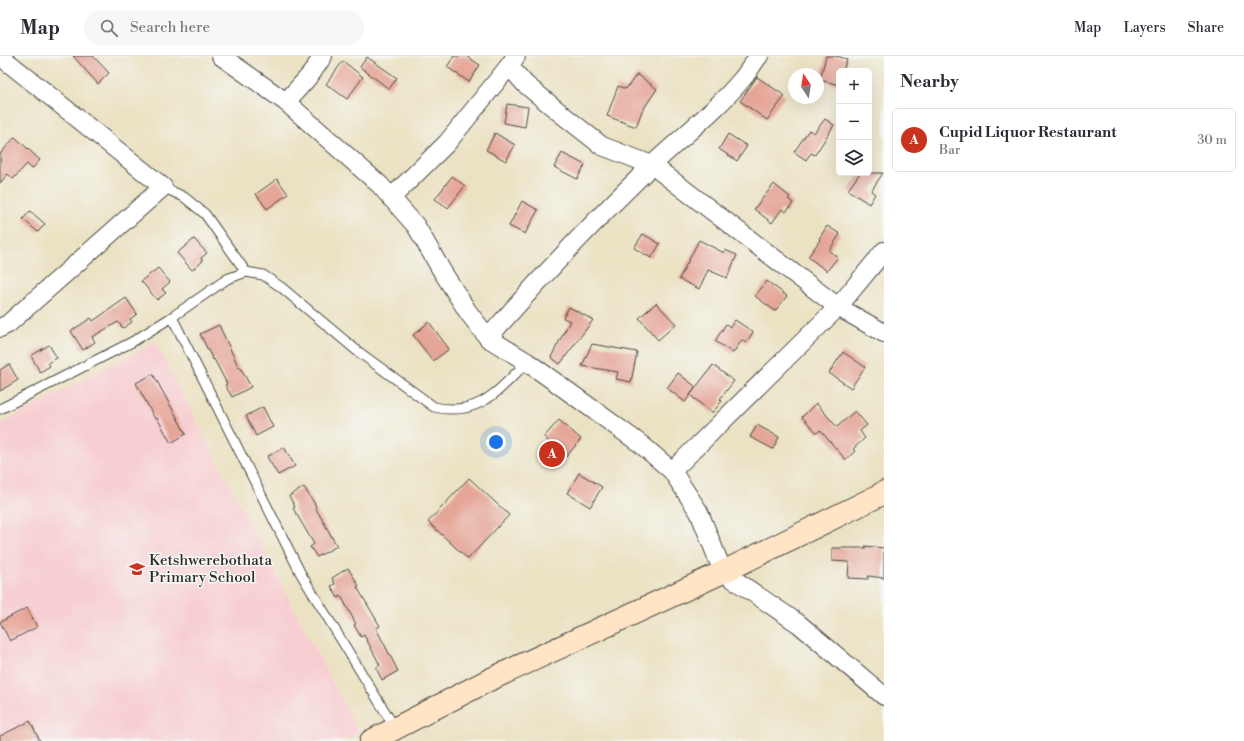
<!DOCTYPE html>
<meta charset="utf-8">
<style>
body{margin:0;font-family:"Libre Bodoni",serif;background:#f7f7f7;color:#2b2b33}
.controls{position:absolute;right:12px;top:12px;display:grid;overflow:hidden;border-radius:6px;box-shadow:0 4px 16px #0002}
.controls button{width:36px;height:36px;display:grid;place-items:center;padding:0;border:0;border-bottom:1px solid #e1e1e2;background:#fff;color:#2b2b33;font:20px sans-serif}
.compass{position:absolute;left:788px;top:12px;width:36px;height:36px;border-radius:50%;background:#fff;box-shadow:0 4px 16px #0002;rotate:348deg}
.you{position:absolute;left:496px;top:386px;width:14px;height:14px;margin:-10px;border:3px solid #fff;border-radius:50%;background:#1a73e8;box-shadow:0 0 0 6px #1a73e833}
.badge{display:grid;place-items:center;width:26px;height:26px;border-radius:50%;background:#c8321e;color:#fff;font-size:13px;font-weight:700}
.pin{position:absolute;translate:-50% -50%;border:2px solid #fff;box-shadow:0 1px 4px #0006}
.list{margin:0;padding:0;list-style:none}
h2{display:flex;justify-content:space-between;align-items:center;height:52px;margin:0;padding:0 16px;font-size:17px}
h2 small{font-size:13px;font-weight:400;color:#7c7c81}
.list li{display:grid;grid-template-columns:26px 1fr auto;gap:12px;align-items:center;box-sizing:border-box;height:64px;margin:0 8px 8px;padding:0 8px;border:1px solid #e1e1e2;border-radius:6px}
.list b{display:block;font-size:15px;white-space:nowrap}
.list p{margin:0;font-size:13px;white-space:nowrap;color:#7c7c81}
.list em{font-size:13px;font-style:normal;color:#7c7c81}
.icon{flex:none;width:22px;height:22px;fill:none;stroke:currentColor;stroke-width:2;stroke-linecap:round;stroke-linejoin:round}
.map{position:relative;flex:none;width:884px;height:685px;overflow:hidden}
header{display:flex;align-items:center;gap:24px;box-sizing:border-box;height:56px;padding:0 20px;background:#fff;border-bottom:1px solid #e1e1e2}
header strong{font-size:19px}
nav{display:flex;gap:22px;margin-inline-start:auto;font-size:14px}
.search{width:280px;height:36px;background:#f7f7f7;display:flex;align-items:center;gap:10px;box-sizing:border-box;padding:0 14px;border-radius:22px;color:#7c7c81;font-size:15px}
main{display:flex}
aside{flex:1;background:#fff}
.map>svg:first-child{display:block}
</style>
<header>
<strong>Map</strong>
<div class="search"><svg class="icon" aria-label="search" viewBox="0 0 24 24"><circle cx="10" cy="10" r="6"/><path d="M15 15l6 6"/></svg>Search here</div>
<nav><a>Map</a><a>Layers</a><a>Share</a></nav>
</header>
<main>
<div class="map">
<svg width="884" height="685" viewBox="0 0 884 685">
<rect width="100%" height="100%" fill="#f6f6f2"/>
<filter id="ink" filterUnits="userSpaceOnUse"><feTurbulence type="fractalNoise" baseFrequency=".025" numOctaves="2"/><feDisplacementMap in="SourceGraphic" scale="8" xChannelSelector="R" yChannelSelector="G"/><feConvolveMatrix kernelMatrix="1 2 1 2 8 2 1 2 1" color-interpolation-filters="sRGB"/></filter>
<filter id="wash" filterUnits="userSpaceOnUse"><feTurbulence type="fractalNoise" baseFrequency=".012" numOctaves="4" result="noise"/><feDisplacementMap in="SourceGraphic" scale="16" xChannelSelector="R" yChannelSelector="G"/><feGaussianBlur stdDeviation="0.9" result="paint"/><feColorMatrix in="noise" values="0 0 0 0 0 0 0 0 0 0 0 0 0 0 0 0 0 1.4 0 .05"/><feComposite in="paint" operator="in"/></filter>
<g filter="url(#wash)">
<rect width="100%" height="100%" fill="#ebe2c3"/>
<path fill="#f7cfd2" d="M155 286 359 677 343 685H0V368Z"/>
<g id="blocks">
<g fill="#e5a597">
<path d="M73 0H93L109 17 98 28Z"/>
<path d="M454 0H466L480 9 469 26 447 11Z"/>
<path d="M826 0H836L847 3 843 15H839V29L820 24Z"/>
<path d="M367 1 397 22 389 33 360 11Z"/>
<path d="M343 5 363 21 347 43 326 28Z"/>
<path d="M637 18 657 33 642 55 636 71 607 60 618 30 626 33Z"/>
<path d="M757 21 785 40 767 64 740 45Z"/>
<path d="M507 48 528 51 525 71 504 67Z"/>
<path d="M825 63 834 69 815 99 811 97 806 104 794 96 809 74 814 77Z"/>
<path d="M495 77 515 89 506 105 486 94Z"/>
<path d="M728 78 747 90 737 105 719 93Z"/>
<path d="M15 81 40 104 32 113 27 108 13 123 8 118 0 127V98Z"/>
<path d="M562 97 585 109 577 123 554 111Z"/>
<path d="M860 117H883L871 135 875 138 869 148 848 134Z"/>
<path d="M452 120 465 130 448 152 435 143Z"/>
<path d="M277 123 288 138 267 153 256 138Z"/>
<path d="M774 128 790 141 788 143 793 147 786 156 782 153 772 167 754 153Z"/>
<path d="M522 145 538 154 525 178 509 170Z"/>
<path d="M30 155 45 168 38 176 23 163Z"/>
<path d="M827 170 840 178 829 195 838 201 827 215 808 201 820 184 819 183Z"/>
<path d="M643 178 660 188 651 202 634 192Z"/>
<path d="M194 183 207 197 201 202 203 205 192 214 177 197Z"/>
<path d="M699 184 724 197 725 194 737 199 727 222 708 214 699 233 679 223Z"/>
<path d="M158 212 170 226 162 233 166 237 157 244 141 225Z"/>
<path d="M767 225 787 240 775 255 755 240Z"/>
<path d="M126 242 137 258 130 263 132 266 123 272 118 266 92 281 95 286 83 294 71 275 91 262 93 265Z"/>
<path d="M656 247 676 268 658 284 639 262Z"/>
<path d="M569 251 593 264 560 308 551 301 570 265 563 262Z"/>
<path d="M735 264 753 276 746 287 742 284 733 297 715 285 726 268 730 271Z"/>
<path d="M429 266 449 293 433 305 413 279Z"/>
<path d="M219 269 239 312 240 311 251 331 232 341 225 329 227 328 214 303 213 304 200 278Z"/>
<path d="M592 288 637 296 631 326 616 323 618 316 582 310Z"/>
<path d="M49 289 57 302 48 307 50 310 40 316 31 300Z"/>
<path d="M843 296 865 311 851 332 829 317Z"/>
<path d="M9 308 18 324 0 335V314Z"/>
<path d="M713 309 734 325 720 343 722 345 712 357 690 339Z"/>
<path d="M678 317 696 331 685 346 667 332Z"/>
<path d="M153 318 186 378 171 387 157 362 155 363 136 327Z"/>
<path d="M816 347 837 371 855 355 867 369 860 375 865 382 853 393 855 395 846 404 820 374 817 377 802 361Z"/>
<path d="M263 351 273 371 256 380 246 360Z"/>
<path d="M559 364 581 383 566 401 544 381Z"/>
<path d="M757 369 779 381 773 393 750 381Z"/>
<path d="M284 391 295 410 278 419 267 401Z"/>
<path d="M579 417 602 431 590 451 567 437Z"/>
<path d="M469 422 509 459 468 503 428 466Z"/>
<path d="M304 431 316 450 315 451 337 490 317 501 310 491 314 488 293 452 295 451 289 440Z"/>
<path d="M865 490 884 492V522L868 520V523L848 522 849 506 832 505V492H866Z"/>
<path d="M348 512 359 530 357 531 380 570 376 572 398 615 382 624 376 612 380 609 364 579 361 581 354 569 356 568 341 540 338 542 331 530 335 528 332 522Z"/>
<path d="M27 552 37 571 10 585 0 566Z"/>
<path d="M30 665 40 685H0V680Z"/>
</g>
</g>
</g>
<g filter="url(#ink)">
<use href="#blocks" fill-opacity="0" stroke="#484642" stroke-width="1"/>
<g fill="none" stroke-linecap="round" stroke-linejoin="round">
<defs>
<g id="lane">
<path d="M163 131 184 141 205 158 246 216"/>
<path d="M172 261 301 518 395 672"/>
<path d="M0 353 132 286 172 261 227 223 246 216 263 219 281 231 356 294 434 351C479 361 498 335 527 306"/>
</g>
<g id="street">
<path d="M0 0 163 131 8 268 0 272"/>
<path d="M221 0 286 46 380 129 416 170 442 215 468 256 488 282 527 306 558 328 642 389 672 415 699 456 723 516 799 568 884 640"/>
<path d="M509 10 525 28 564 60 602 90 652 109 838 251 884 277"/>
<path d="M286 46 311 18 323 0"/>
<path d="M391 142 447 87 509 10 516 0"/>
<path d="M488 282C540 222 594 165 651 110 681 81 716 55 743 22 749 15 753 7 759 0"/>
<path d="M672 415 838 251 884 195"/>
</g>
<path id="secondary" d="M371 685 489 624 723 516 878 440 884 436"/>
</defs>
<use href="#lane" stroke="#484642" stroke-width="11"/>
<use href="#street" stroke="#484642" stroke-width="20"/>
<use href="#secondary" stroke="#484642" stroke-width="24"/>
<use href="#lane" stroke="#fff" stroke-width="9"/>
<use href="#street" stroke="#fff" stroke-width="18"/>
<use href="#secondary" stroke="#ffe4c6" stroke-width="22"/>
</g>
</g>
<defs>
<symbol id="school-bare" viewBox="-9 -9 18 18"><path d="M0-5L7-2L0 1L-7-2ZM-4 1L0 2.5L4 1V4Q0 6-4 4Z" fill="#c8321e" stroke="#f6f6f2" stroke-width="2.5" paint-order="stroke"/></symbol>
</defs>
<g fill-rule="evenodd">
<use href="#school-bare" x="126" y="502" width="22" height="22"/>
</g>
<g text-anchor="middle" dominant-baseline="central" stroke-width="3" stroke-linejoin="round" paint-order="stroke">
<g font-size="15" fill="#2b2b2b" stroke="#f6f6f2" text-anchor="start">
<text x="149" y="504">Ketshwerebothata<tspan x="149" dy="17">Primary School</tspan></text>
</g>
</g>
</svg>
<div class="controls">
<button>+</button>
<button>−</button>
<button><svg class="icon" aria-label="layers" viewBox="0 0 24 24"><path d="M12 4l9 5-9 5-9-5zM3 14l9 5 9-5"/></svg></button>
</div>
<svg class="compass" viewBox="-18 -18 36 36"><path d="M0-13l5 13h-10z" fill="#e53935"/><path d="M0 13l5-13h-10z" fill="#7c7c81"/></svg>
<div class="you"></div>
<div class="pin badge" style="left:552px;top:398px">A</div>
</div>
<aside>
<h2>Nearby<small></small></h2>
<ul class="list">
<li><span class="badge">A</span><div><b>Cupid Liquor Restaurant</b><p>Bar</p></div><em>30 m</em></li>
</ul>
</aside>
</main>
